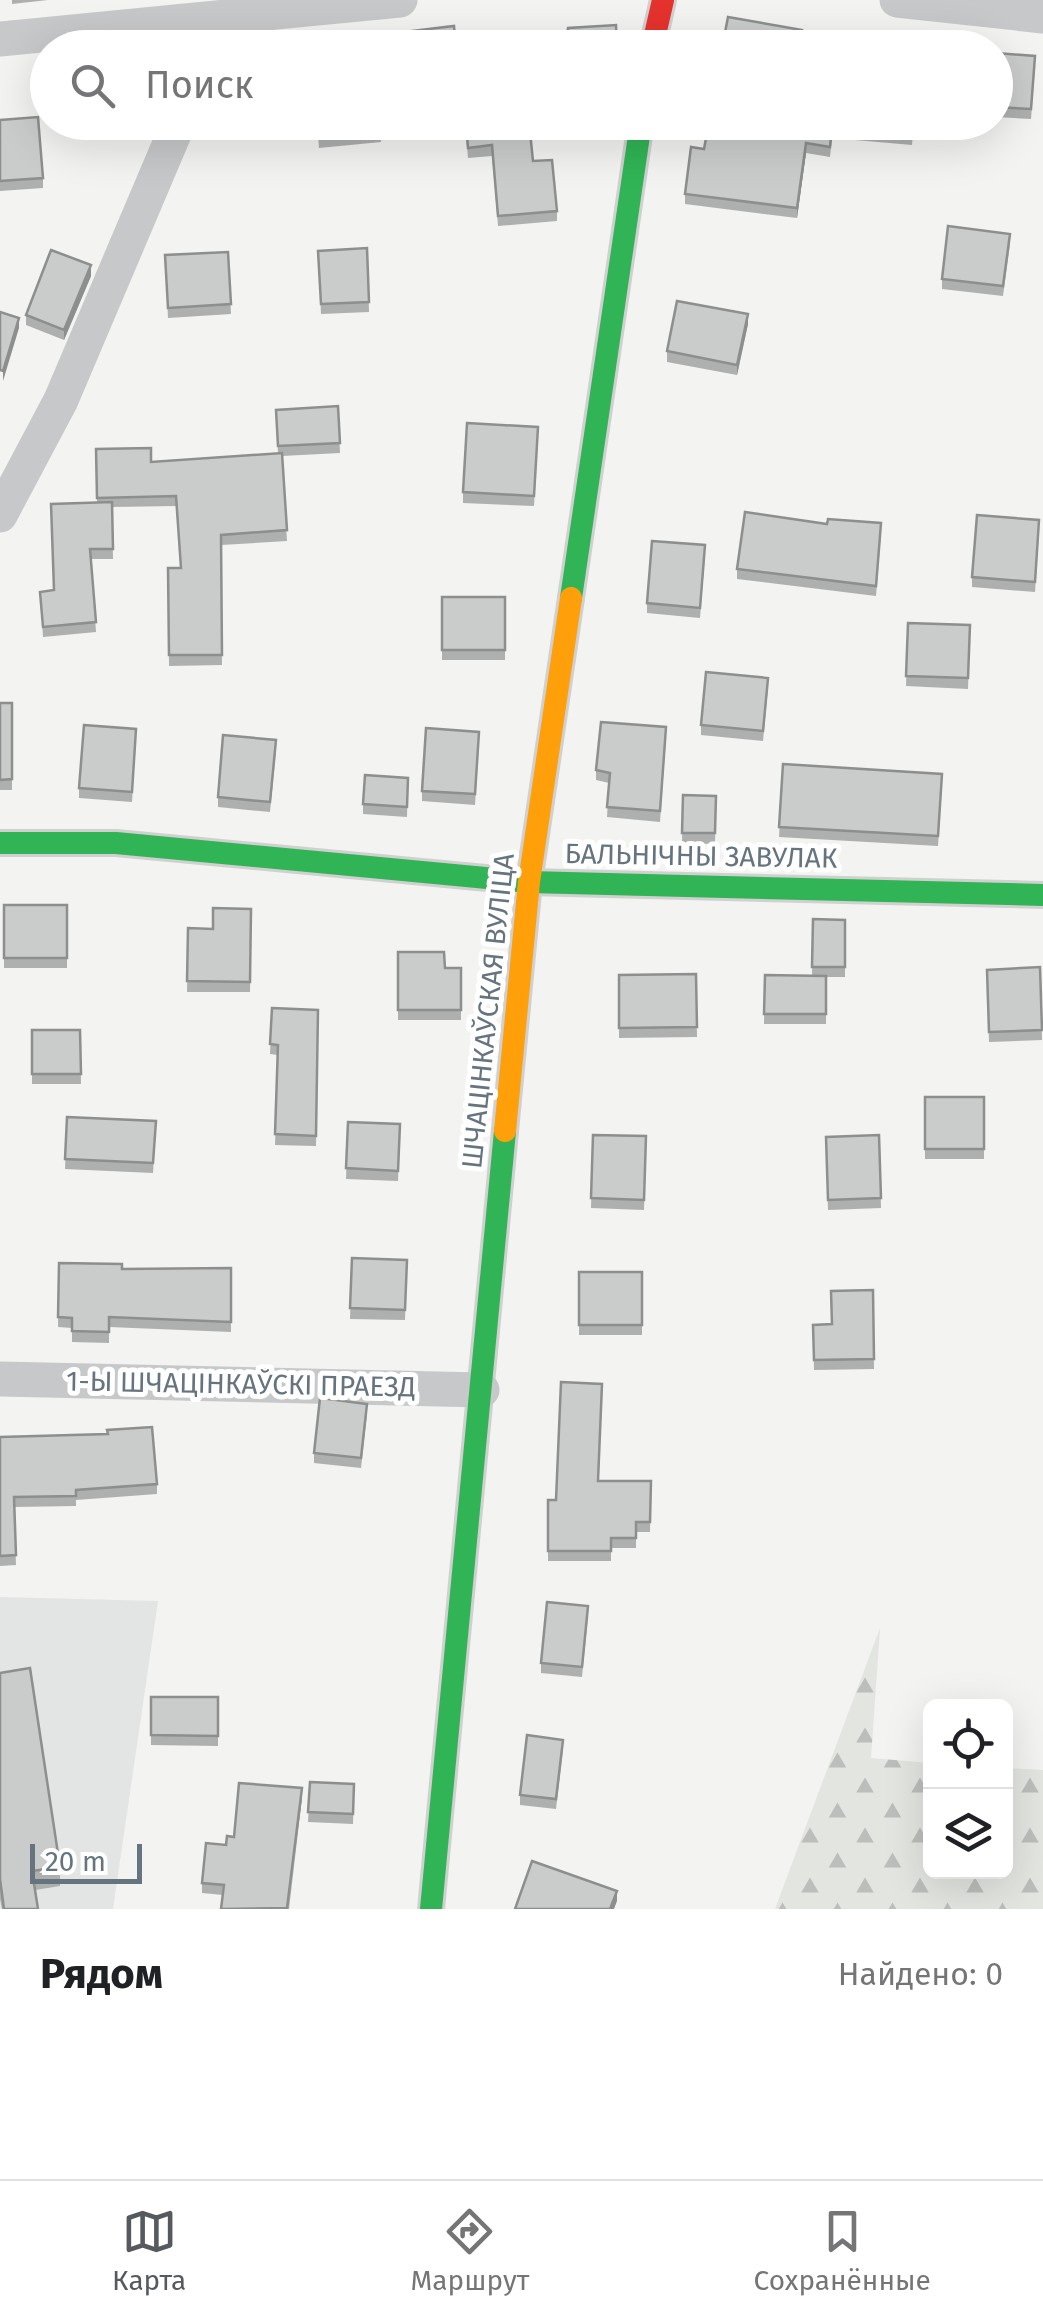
<!DOCTYPE html>
<html lang="ru">
<meta charset="utf-8">
<style>
body{margin:0;font-family:"Fira Sans",sans-serif;background:#f2f2f2;color:#202124}
.controls{position:absolute;right:30px;bottom:30px;display:grid;overflow:hidden;border-radius:15px;box-shadow:0 10px 40px #0002}
.controls button{width:90px;height:90px;display:grid;place-items:center;padding:0;border:0;border-bottom:2px solid #e0e0e0;background:#fff;color:#202124;font:50px sans-serif}
.scale{position:absolute;left:30px;bottom:25px;width:112px;box-sizing:border-box;padding-left:10px;border:5px solid #65747f;border-top:0;font-size:28px;line-height:35px;white-space:nowrap;color:#65747f;-webkit-text-stroke:8px #fff;paint-order:stroke}
.list{margin:0;padding:0;list-style:none}
h2{display:flex;justify-content:space-between;align-items:center;height:130px;margin:0;padding:0 40px;font-size:42px}
h2 small{font-size:32px;font-weight:400;color:#757577}
.icon{flex:none;width:55px;height:55px;fill:none;stroke:currentColor;stroke-width:2;stroke-linecap:round;stroke-linejoin:round}
.map{position:relative;flex:none;width:1043px;height:1909px;overflow:hidden}
.search{position:absolute;background:#fff;box-shadow:0 10px 40px #0002;left:30px;right:30px;top:30px;height:110px;display:flex;align-items:center;gap:25px;box-sizing:border-box;padding:0 35px;border-radius:55px;color:#757577;font-size:38px}
.sheet{height:270px;background:#fff}
nav{display:flex;justify-content:space-around;align-items:center;box-sizing:border-box;height:140px;border-top:2px solid #e0e0e0;background:#fff;font-size:28px;color:#757577}
nav a{display:grid;justify-items:center;gap:5px}
nav .on{color:#565a5f}
.map>svg:first-child{display:block}
</style>
<div class="map">
<svg width="1043" height="1909" viewBox="0 0 1043 1909">
<defs>
<pattern id="forest-firs" width="22" height="20" patternUnits="userSpaceOnUse" patternTransform="scale(2.5)"><rect width="22" height="20" fill="#e2e5e0"/><path d="M5 1l3.5 6h-7zM16 11l3.5 6h-7z" fill="#bbbebb"/></pattern>
</defs>
<rect width="100%" height="100%" fill="#f3f3f1"/>
<path fill="#e3e4e4" d="M0 1597 158 1601 113 1909H0Z"/>
<path fill="url(#forest-firs)" d="M880 1628 871 1758 930 1763V1872H1006V1768L1043 1770V1909H775Z"/>
<g fill="none" stroke-linecap="round" stroke-linejoin="round">
<defs>
<g id="fast">
<path d="M571 598 641 122"/>
<path d="M0 843H116L529 882 1043 895"/>
<path d="M431 1909 505 1131"/>
</g>
<path id="slow" d="M505 1131 529 882 571 598"/>
<path id="jam" d="M652 48 663 0"/>
</defs>
<use href="#fast" stroke="#d0d0d0" stroke-width="28"/>
<use href="#slow" stroke="#d0d0d0" stroke-width="28"/>
<use href="#jam" stroke="#d0d0d0" stroke-width="28"/>
<g stroke="#c7c8c9" stroke-width="35">
<path d="M897 0 1043 16"/>
<path d="M0 39 400 0"/>
<path d="M0 515 61 400 179 122"/>
<path d="M0 1379 482 1390"/>
</g>
<use href="#fast" stroke="#30b455" stroke-width="22"/>
<use href="#slow" stroke="#ff9f0a" stroke-width="22"/>
<use href="#jam" stroke="#e5322d" stroke-width="22"/>
</g>
<g fill="#aeafaf">
<path d="M12 0H48L12 4Z"/>
<path d="M996 53 1035 66 1031 119 996 117Z"/>
<path d="M0 120 43 178V188L0 191Z"/>
<path d="M317 122H380L381 142 319 148Z"/>
<path d="M465 122H529L533 161 557 211V221L498 226 492 156 468 158Z"/>
<path d="M709 122H946L945 138 913 135 912 145 832 138 830 157 806 153 797 218 685 204V194L704 149Z"/>
<path d="M1010 244 1003 296 942 289V279Z"/>
<path d="M367 248 369 312 321 314 318 251Z"/>
<path d="M228 252 231 314 168 318 165 255Z"/>
<path d="M91 276 64 340 26 325V315Z"/>
<path d="M748 324 737 375 667 362V351Z"/>
<path d="M338 406 340 453 282 456 287 541 221 545 222 665 169 666 168 568H181L176 506 112 507 113 559H91L96 632 43 637 40 592 53 590 97 503 96 449 151 462 278 453 276 410Z"/>
<path d="M538 437 534 506 463 503V492Z"/>
<path d="M1039 530 1035 592 972 587V577Z"/>
<path d="M881 534 876 596 737 579V569Z"/>
<path d="M705 555 700 618 647 613V603Z"/>
<rect x="442" y="597" width="63" height="63"/>
<path d="M908 623 970 625 968 689 906 686Z"/>
<path d="M768 688 763 741 701 735V725Z"/>
<rect x="0" y="703" width="12" height="87"/>
<path d="M666 737 660 822 607 817 609 783 596 780V770Z"/>
<path d="M136 739 132 802 79 798V788Z"/>
<path d="M479 742 475 805 422 801V791Z"/>
<path d="M276 750 270 812 218 807V797Z"/>
<path d="M783 764 942 784 938 846 779 837Z"/>
<path d="M408 778 407 817 363 814V804Z"/>
<path d="M683 795 716 796 715 844 682 843Z"/>
<rect x="4" y="905" width="63" height="63"/>
<path d="M251 909 250 992H187L188 928 213 929Z"/>
<path d="M813 919 845 920V977H826V1024H764L765 975 812 976Z"/>
<path d="M398 952 445 968H461V1020H398Z"/>
<path d="M1040 967 1042 1040 989 1042 987 970Z"/>
<path d="M696 974 697 1037 619 1038V975Z"/>
<path d="M272 1008 318 1010 316 1146 275 1145 278 1055 270 1054Z"/>
<path d="M32 1030H80L81 1084H32Z"/>
<rect x="925" y="1097" width="59" height="62"/>
<path d="M67 1117 156 1121 153 1173 65 1169Z"/>
<path d="M348 1122 400 1124 398 1181 346 1179Z"/>
<path d="M593 1135 646 1136 644 1210 591 1208Z"/>
<path d="M879 1135 881 1208 828 1210 826 1137Z"/>
<path d="M352 1258 407 1260 405 1320 350 1319Z"/>
<path d="M59 1263 122 1269 231 1268V1332L109 1327V1343L72 1342V1328L58 1327Z"/>
<rect x="579" y="1272" width="63" height="63"/>
<path d="M873 1290 874 1369 814 1370 813 1325 831 1324Z"/>
<path d="M367 1414 361 1468 314 1463V1453Z"/>
<path d="M0 1437 157 1484V1494L76 1500V1506L14 1507 16 1565 0 1566Z"/>
<path d="M598 1481H651L650 1532H636V1548H611V1561H548V1500H556Z"/>
<path d="M588 1616 582 1677 541 1673V1663Z"/>
<path d="M0 1673 60 1867V1886L35 1890 38 1909H2L0 1899Z"/>
<path d="M151 1697H218V1746L151 1745Z"/>
<path d="M563 1750 556 1809 520 1805V1795Z"/>
<path d="M310 1782 354 1784 353 1824 308 1822Z"/>
<path d="M302 1798 289 1909H221L223 1895 202 1893V1883L234 1837Z"/>
</g>
<g fill="#8d8e8e">
<path d="M806 143V153L797 218V208Z"/>
<path d="M91 265V276L64 340V330Z"/>
<path d="M748 314V324L737 375V365Z"/>
<path d="M19 318V328L3 381V371Z"/>
<path d="M302 1788V1798L287 1909Z"/>
<path d="M617 1891V1901L614 1909H610Z"/>
</g>
<g fill="#cacbcb" stroke="#8d8e8e" stroke-width="2.5">
<path d="M728 17 802 30 799 48H722Z"/>
<path d="M616 25 617 48H565L568 28Z"/>
<path d="M454 26 456 48H405L403 32Z"/>
<path d="M996 53 1035 56 1031 109 996 107Z"/>
<path d="M38 117 43 178 0 181V120Z"/>
<path d="M318 122H380L381 132 319 138Z"/>
<path d="M466 122H529L533 161 552 160 557 211 498 216 492 145 468 148Z"/>
<path d="M709 122H945V128L913 125 912 135 832 128 830 147 806 143 797 208 685 194 691 147 704 149Z"/>
<path d="M948 226 1010 234 1003 286 942 279Z"/>
<path d="M367 248 369 302 321 304 318 251Z"/>
<path d="M51 250 91 265 64 330 26 315Z"/>
<path d="M228 252 231 304 168 308 165 255Z"/>
<path d="M677 301 748 314 737 365 667 351Z"/>
<path d="M0 312 19 318 3 371 0 370Z"/>
<path d="M338 406 340 443 278 446 276 410Z"/>
<path d="M467 423 538 427 534 496 463 492Z"/>
<path d="M151 448V462L282 453 287 530 221 535 222 655H169L168 568H181L176 496 97 498 96 449Z"/>
<path d="M112 502 113 549H90L96 622 43 627 40 592 54 590 51 504Z"/>
<path d="M745 512 827 524 828 519 881 523 876 586 737 569Z"/>
<path d="M977 515 1039 520 1035 582 972 577Z"/>
<path d="M652 541 705 545 700 608 647 603Z"/>
<rect x="442" y="597" width="63" height="53"/>
<path d="M908 623 970 625 968 678 906 676Z"/>
<path d="M706 672 768 678 763 731 701 725Z"/>
<path d="M0 703H12V779L0 780Z"/>
<path d="M601 722 666 727 660 811 607 807 610 773 596 770Z"/>
<path d="M84 725 136 729 132 792 79 788Z"/>
<path d="M426 728 479 732 475 794 422 791Z"/>
<path d="M223 735 276 740 270 802 218 797Z"/>
<path d="M783 764 942 774 938 836 779 827Z"/>
<path d="M365 775 408 778 407 807 363 804Z"/>
<path d="M683 795 716 796 715 833H682Z"/>
<rect x="4" y="905" width="63" height="53"/>
<path d="M213 908 251 909 250 982 187 981 188 928 213 929Z"/>
<path d="M813 919 845 920V967H812Z"/>
<path d="M398 952H444L445 968H461V1010H398Z"/>
<path d="M1040 967 1042 1030 989 1032 987 970Z"/>
<path d="M696 974 697 1027 619 1028V975Z"/>
<path d="M765 975 826 976V1014H764Z"/>
<path d="M272 1008 318 1010 316 1136 275 1134 278 1045 270 1044Z"/>
<path d="M32 1030H80L81 1074H32Z"/>
<rect x="925" y="1097" width="59" height="52"/>
<path d="M67 1117 156 1121 153 1163 65 1159Z"/>
<path d="M348 1122 400 1124 398 1171 346 1168Z"/>
<path d="M593 1135 646 1136 644 1200 591 1198Z"/>
<path d="M879 1135 881 1198 828 1200 826 1137Z"/>
<path d="M352 1258 407 1260 405 1310 350 1308Z"/>
<path d="M59 1263 122 1264V1269L231 1268V1322L109 1317V1332L72 1331V1318L58 1317Z"/>
<rect x="579" y="1272" width="63" height="53"/>
<path d="M873 1290 874 1359 814 1360 813 1325 832 1324 831 1291Z"/>
<path d="M561 1382 602 1384 598 1481H651L650 1522H636V1538H611V1551H548V1500H556Z"/>
<path d="M320 1398 367 1404 361 1458 314 1453Z"/>
<path d="M152 1427 157 1484 76 1490V1496L14 1497 16 1555 0 1556V1437L108 1434 107 1430Z"/>
<path d="M547 1602 588 1606 582 1667 541 1663Z"/>
<path d="M30 1668 60 1867 32 1871 38 1909H4L0 1879V1673Z"/>
<path d="M151 1697H218V1736L151 1735Z"/>
<path d="M527 1735 563 1740 556 1799 520 1795Z"/>
<path d="M310 1782 354 1784 353 1814 308 1812Z"/>
<path d="M239 1783 302 1788 287 1908 221 1909 224 1885 202 1883 206 1843 226 1845 227 1836 234 1837Z"/>
<path d="M532 1861 617 1891 610 1909H515Z"/>
</g>
<g text-anchor="middle" dominant-baseline="central" stroke-width="10" stroke-linejoin="round" paint-order="stroke">
<g font-size="28" fill="#65747f" stroke="#fff">
<text transform="translate(701 856) rotate(1)">БАЛЬНІЧНЫ ЗАВУЛАК</text>
<text transform="translate(488 1011) rotate(-84)">ШЧАЦІНКАЎСКАЯ ВУЛІЦА</text>
<text transform="translate(241 1384) rotate(1)">1-Ы ШЧАЦІНКАЎСКІ ПРАЕЗД</text>
</g>
</g>
</svg>
<div class="controls">
<button><svg class="icon" aria-label="locate" viewBox="0 0 24 24"><circle cx="12" cy="12" r="6"/><path d="M12 2v4M12 18v4M2 12h4M18 12h4"/></svg></button>
<button><svg class="icon" aria-label="layers" viewBox="0 0 24 24"><path d="M12 4l9 5-9 5-9-5zM3 14l9 5 9-5"/></svg></button>
</div>
<div class="scale">20 m</div>
<div class="search"><svg class="icon" aria-label="search" viewBox="0 0 24 24"><circle cx="10" cy="10" r="6"/><path d="M15 15l6 6"/></svg>Поиск</div>
</div>
<section class="sheet">
<h2>Рядом<small>Найдено: 0</small></h2>
<ul class="list">
</ul>
</section>
<nav>
<a class="on"><svg class="icon" aria-label="map" viewBox="0 0 24 24"><path d="M3 6l6-2 6 2 6-2v14l-6 2-6-2-6 2zM9 4v14M15 6v14"/></svg>Карта</a>
<a><svg class="icon" aria-label="directions" viewBox="0 0 24 24"><path d="M12 3l9 9-9 9-9-9zM9 14v-3h6M13 9l2 2-2 2"/></svg>Маршрут</a>
<a><svg class="icon" aria-label="saved" viewBox="0 0 24 24"><path d="M7 4h10v16l-5-4-5 4z"/></svg>Сохранённые</a>
</nav>
